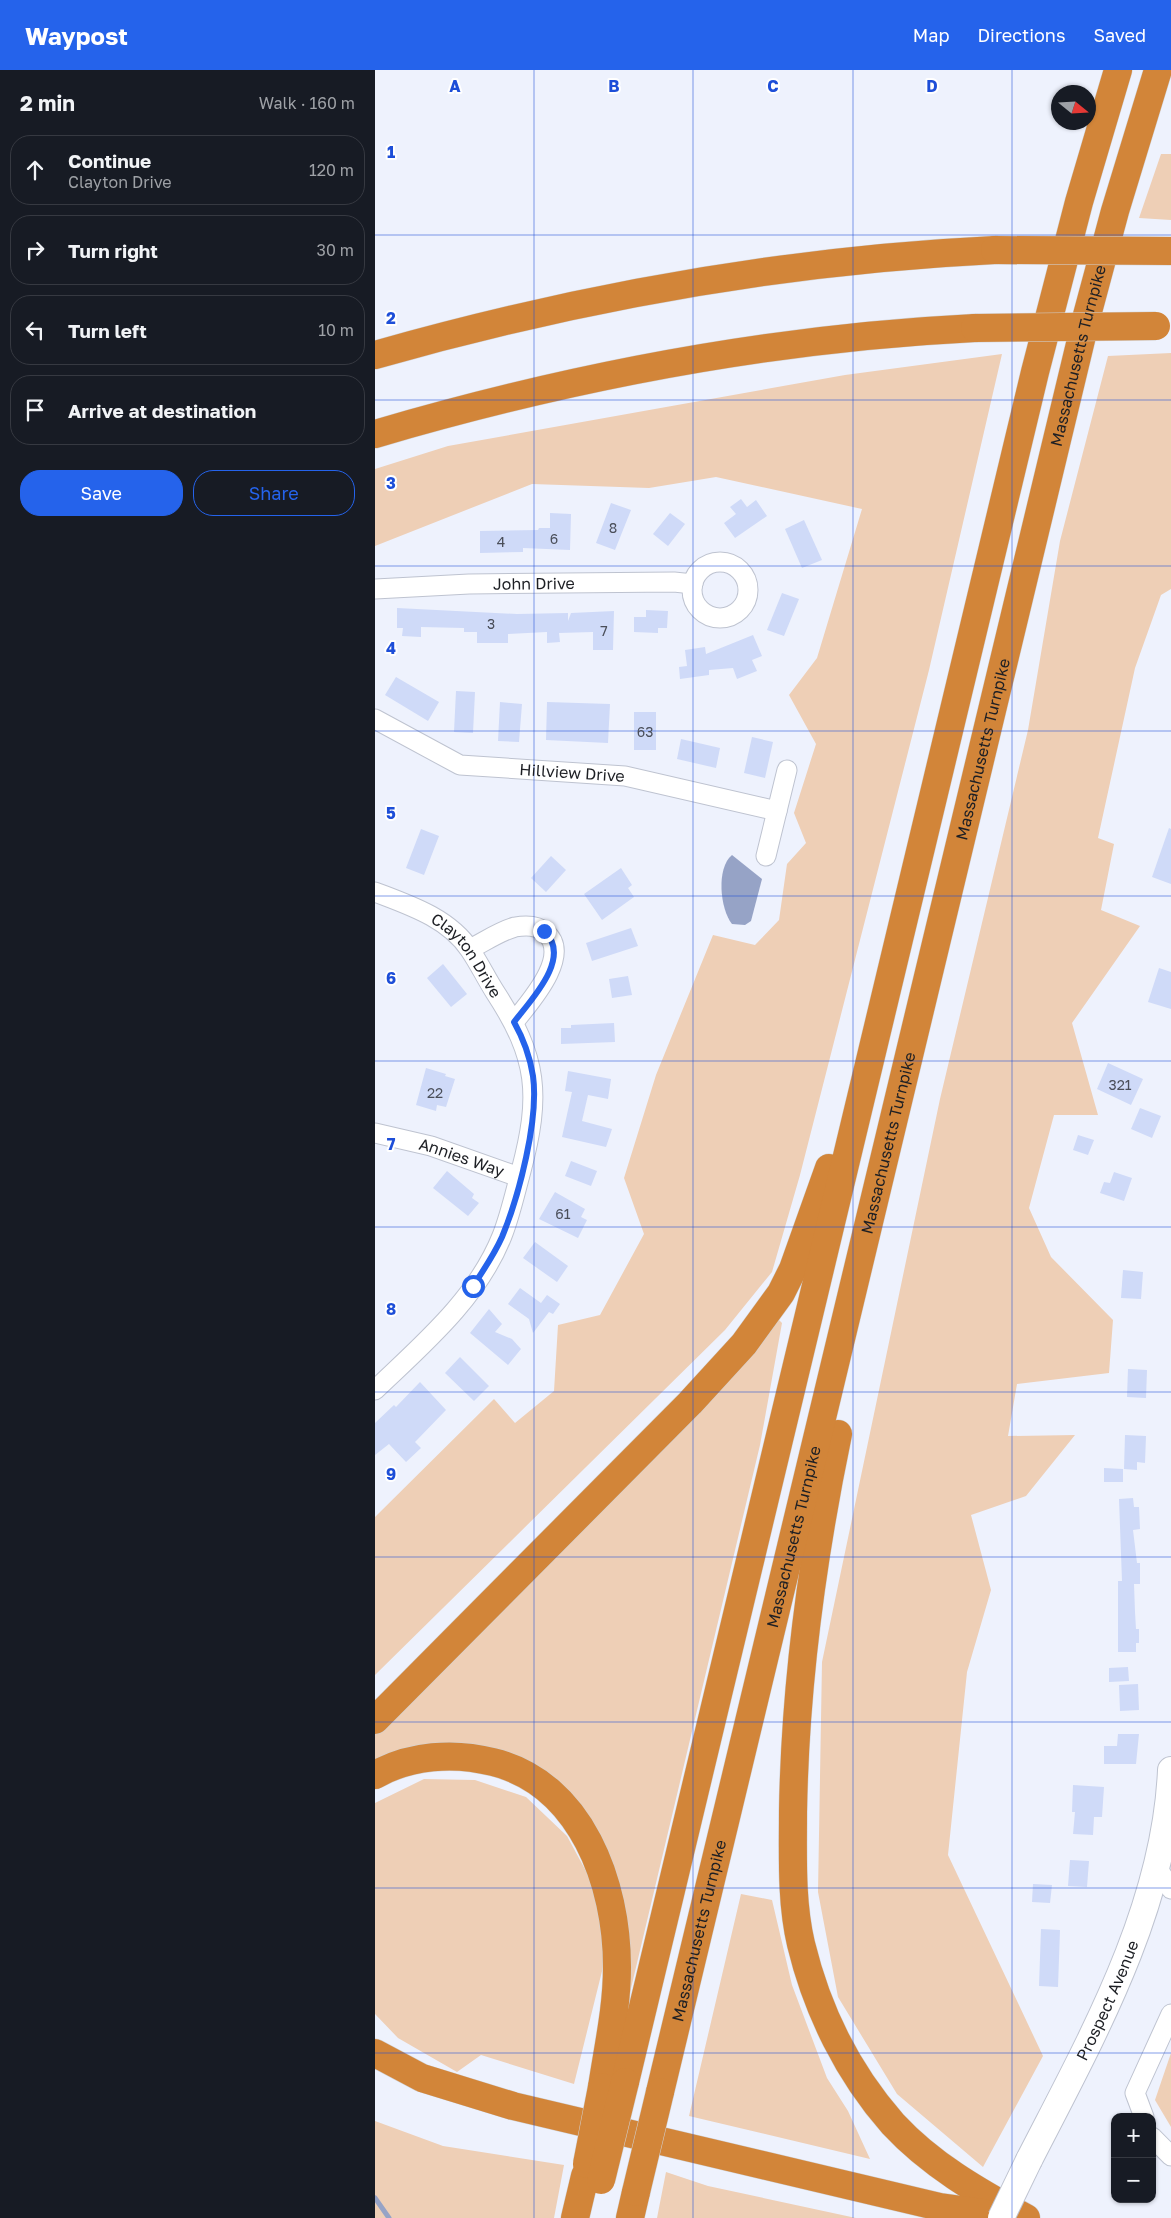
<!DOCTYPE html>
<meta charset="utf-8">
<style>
body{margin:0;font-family:"Golos Text",sans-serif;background:#242831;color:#f1f3f6}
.controls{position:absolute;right:15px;bottom:15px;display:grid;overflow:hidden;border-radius:10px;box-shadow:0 1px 4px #0004}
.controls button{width:45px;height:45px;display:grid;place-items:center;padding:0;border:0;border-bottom:1px solid #363941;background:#171b24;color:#f1f3f6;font:25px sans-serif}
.compass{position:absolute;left:676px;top:15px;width:45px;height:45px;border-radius:50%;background:#171b24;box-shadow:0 1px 4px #0004;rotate:108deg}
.stop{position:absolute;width:15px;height:15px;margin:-11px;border:4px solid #2563eb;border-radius:50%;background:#fff}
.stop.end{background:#2563eb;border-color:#fff;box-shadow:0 1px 5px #0008}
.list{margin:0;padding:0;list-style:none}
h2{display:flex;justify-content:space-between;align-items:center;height:65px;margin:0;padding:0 20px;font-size:21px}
h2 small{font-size:16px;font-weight:400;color:#9ea1a6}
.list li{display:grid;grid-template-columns:32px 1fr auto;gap:15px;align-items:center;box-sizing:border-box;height:70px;margin:0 10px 10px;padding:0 10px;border:1px solid #363941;border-radius:20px}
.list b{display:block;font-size:19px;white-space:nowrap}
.list p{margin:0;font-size:16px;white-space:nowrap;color:#9ea1a6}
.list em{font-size:16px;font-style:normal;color:#9ea1a6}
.actions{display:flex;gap:10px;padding:15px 20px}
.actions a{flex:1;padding:11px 0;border:1px solid #2563eb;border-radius:20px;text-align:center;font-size:18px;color:#2563eb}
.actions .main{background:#2563eb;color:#fff}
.icon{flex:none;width:28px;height:28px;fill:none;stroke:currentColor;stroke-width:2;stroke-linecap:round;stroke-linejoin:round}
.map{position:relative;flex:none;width:796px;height:2148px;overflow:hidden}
header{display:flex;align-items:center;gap:30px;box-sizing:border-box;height:70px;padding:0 25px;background:#2563eb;color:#fff}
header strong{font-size:24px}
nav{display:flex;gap:28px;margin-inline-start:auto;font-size:18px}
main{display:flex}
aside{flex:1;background:#171b24}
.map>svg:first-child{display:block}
</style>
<header>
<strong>Waypost</strong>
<nav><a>Map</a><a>Directions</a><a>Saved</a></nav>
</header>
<main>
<aside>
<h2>2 min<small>Walk · 160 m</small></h2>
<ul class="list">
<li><svg class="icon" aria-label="ahead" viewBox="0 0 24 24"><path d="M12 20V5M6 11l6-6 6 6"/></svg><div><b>Continue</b><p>Clayton Drive</p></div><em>120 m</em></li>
<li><svg class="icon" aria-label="right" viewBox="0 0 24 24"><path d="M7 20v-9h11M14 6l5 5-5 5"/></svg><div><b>Turn right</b></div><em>30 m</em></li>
<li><svg class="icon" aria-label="left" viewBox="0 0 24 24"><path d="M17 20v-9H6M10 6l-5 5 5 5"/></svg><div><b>Turn left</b></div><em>10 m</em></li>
<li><svg class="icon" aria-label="arrive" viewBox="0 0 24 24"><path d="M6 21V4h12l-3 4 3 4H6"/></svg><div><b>Arrive at destination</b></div></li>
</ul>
<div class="actions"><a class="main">Save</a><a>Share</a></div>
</aside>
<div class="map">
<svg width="796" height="2148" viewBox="0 0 796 2148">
<rect width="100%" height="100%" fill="#eef2fd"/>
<g fill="#eecfb6">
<path d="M786 84H796V150L764 148Z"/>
<path d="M796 283V519L786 525 760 598 723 768 739 774 726 840 765 856 697 953 723 1045H679L654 1138 676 1187 738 1250 734 1303 642 1314 633 1366 700 1365 651 1426 596 1445 616 1520 592 1602 573 1785 668 1986 608 2097 522 2024 463 1927 443 1822 447 1592 565 1029 653 660 685 471 733 286Z"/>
<path d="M627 284 554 600 425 1105 397 1202 350 1260 0 1605V1447L119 1329 140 1353 179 1321 183 1255 225 1245 269 1164 249 1108 281 1005 338 865 380 875 404 850 412 794 431 773 419 743 441 674 414 625 442 588 487 439 341 407 274 418 157 414 0 476V399L73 376 470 305Z"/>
<path d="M403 1249 407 1253 385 1375 248 1952 223 1763 214 1748 167 1702 0 1694V1664Z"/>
<path d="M49 1709 100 1710 151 1727 192 1766 225 1827 233 1877 199 2014 106 1985 82 2002 23 1968 0 1944V1733Z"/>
<path d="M366 1824 397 1830 417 1915 452 2008 473 2041 495 2089 314 2046Z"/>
<path d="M796 1983V2057L780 2030Z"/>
<path d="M0 2051 68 2076 189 2095 179 2148H0Z"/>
<path d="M291 2102 333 2116 481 2148H282Z"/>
</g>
<path fill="#96a3c6" d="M357 785 387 809 376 851 370 855 357 854C345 839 341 798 357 785Z"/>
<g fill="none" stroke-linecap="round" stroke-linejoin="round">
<path stroke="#96a3c6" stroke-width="5" d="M0 2128 14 2148"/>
</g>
<g fill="#cfdaf8">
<path d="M366 429 372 437 381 430 392 446 360 468 349 453 361 444 355 437Z"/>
<path d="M236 433 256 440 240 480 221 473Z"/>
<path d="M175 443 196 444 195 480 148 478V482L105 483V461L163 460 164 458H175Z"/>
<path d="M295 443 310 454 293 476 278 464Z"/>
<path d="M429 450 447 490 427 498 410 459Z"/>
<path d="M407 523 424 529 409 566 392 560Z"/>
<path d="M22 538 142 544 193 543V551L196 543 239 541 238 580H218V562L184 563 185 572 172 573V562L133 564V573H102V562H89V558L46 557V567L27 566 28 558H22Z"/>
<path d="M271 540 293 541 292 558H283V563L259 562V547H271Z"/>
<path d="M378 565 387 586 377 590 382 601 362 609 358 598 334 600V605L305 609 304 597 312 596 310 580 330 577 331 584Z"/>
<path d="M21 607 64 632 53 651 10 625Z"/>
<path d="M81 621 100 622 98 663 79 662Z"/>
<path d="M125 632 147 634 144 672 123 671Z"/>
<path d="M172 632 235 634 233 673 171 670Z"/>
<rect x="259" y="642" width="22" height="38"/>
<path d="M377 667 398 672 390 708 369 703Z"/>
<path d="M306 669 345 678 341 698 302 689Z"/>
<path d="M794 758 796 759V814L777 807Z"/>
<path d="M46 759 64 766 49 805 31 798Z"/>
<path d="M176 786 191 800 171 822 156 808Z"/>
<path d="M246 798 257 815 253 818 259 827 227 850 209 824Z"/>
<path d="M256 858 263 876 217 891 211 873Z"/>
<path d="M68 894 92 924 76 937 52 908Z"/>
<path d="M784 898 796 902V939L773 932Z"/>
<path d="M253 906 257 925 237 928 234 909Z"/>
<path d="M239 953 240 972 186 974V958H196V955Z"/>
<path d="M733 993 768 1009 756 1035 722 1019Z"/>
<path d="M51 998 71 1004 70 1006 80 1009 71 1037 62 1035 61 1041 41 1035Z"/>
<path d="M193 1001 236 1009 233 1029 213 1025 207 1051 237 1059 231 1077 187 1067 197 1022 190 1021Z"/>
<path d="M765 1038 786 1046 777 1068 756 1059Z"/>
<path d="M703 1065 719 1070 713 1085 698 1080Z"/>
<path d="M196 1091 222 1101 216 1116 190 1106Z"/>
<path d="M72 1101 99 1124 97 1128 104 1133 93 1146 58 1118Z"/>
<path d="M739 1102 757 1108 749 1131 725 1123 729 1112 735 1113Z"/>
<path d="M180 1122 210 1139 206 1147 212 1150 203 1168 164 1149Z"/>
<path d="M160 1172 193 1196 182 1212 148 1188Z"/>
<path d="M748 1200 768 1202 766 1229 746 1228Z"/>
<path d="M145 1218 166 1233 172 1225 185 1234 178 1244 174 1242 158 1263 154 1249 133 1234Z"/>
<path d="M114 1239 127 1254 120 1262 137 1269 146 1279 133 1295 95 1263Z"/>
<path d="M85 1287 114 1316 99 1331 70 1303Z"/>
<path d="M753 1299 772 1300 771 1328 752 1327Z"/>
<path d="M45 1312 71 1340 40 1372 46 1378 31 1392 14 1374 0 1385V1353L19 1335 21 1337Z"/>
<path d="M750 1365 771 1366 770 1393 762 1392V1400L749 1399Z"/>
<path d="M729 1398 748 1399V1412H729Z"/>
<path d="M758 1428 759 1437H764L765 1459 758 1460 762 1493H765V1514H759L760 1542 761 1559H764V1573H761V1582H743V1511H747L744 1429Z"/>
<path d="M753 1597 754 1611 734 1612V1598Z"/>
<path d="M763 1614 764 1640 745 1641 744 1615Z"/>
<path d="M743 1664H764L761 1694H729V1676H742Z"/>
<path d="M698 1715 729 1717 727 1747H719L718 1765 698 1764 700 1742H697Z"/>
<path d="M695 1790 714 1791 712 1817 693 1816Z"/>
<path d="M658 1814 677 1815 675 1833 657 1832Z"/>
<path d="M666 1859 685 1860 683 1917 664 1916Z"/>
</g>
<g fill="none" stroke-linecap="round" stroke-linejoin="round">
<defs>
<g id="street">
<circle cx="345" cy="520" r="28"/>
<path id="s1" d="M0 519 94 514 299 512 318 514"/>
<path id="s2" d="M0 649 85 695 250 706 402 741"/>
<path d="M391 786 412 700"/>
<path id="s3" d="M0 822C34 835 74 848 95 880 104 893 111 908 120 922 163 988 166 1025 146 1101 140 1123 135 1146 127 1166 102 1229 47 1275 0 1320"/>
<path d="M95 879C109 872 125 861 140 857 151 855 162 855 170 862 198 885 154 933 139 952"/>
<path id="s4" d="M0 1063 56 1076 144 1107"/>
<path d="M781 1796 796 1819"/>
<path d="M769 2047 760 2023 796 1944"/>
<path d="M777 2067 796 2086"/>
</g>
<g id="secondary">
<path id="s5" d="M654 2090C716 1969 790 1839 796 1700"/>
</g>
<g id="highway">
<path d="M0 285C201 228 411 190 620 180"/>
<path d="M0 364C194 307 398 268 600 258"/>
<path d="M463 1364C437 1489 420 1615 418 1742 418 1786 416 1832 426 1874 442 1940 473 2003 518 2054 556 2095 602 2121 651 2148"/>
<path d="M0 1650 315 1333 369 1274 406 1223 418 1199 454 1098"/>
<path d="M0 1705C35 1685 79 1682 118 1692 207 1714 242 1814 242 1897 242 1938 233 1977 227 2017"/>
<path d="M0 1983 47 2008 138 2036 565 2137 609 2143 625 2148"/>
<path d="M250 2012 660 302 704 132 743 0"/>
<path id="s6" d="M285 2022 711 249 740 141 783 0"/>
<path d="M200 2148 210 2106"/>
<path d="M255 2148 261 2122"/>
</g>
</defs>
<use href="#street" stroke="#bec3d0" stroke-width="21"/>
<use href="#secondary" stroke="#bec3d0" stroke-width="28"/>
<use href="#highway" stroke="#d2d2d3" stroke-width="29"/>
<use href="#street" stroke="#fff" stroke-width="19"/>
<use href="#secondary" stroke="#fff" stroke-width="26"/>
<use href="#highway" stroke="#d28539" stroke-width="28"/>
<defs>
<path id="secondary-bridge" d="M626 2148 654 2090"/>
<g id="highway-bridge">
<path d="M620 180 796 181"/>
<path d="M600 258 781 256"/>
<path d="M212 2094 227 2017"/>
<path d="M226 2110 250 2012"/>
<path d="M261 2122 285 2022"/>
</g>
</defs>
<use href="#secondary-bridge" stroke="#bec3d0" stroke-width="28" stroke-linecap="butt"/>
<use href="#highway-bridge" stroke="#d2d2d3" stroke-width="29" stroke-linecap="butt"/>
<use href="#secondary-bridge" stroke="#fff" stroke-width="26"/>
<use href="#highway-bridge" stroke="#d28539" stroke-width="28"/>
</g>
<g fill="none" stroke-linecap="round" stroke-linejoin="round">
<path stroke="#2563eb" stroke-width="6" d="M98 1216C108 1201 119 1185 127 1167 144 1126 164 1049 158 1006 155 987 148 968 139 952 156 930 198 887 169 861"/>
</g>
<path fill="none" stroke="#1d4ed8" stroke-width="1" stroke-opacity="0.55" d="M159 0V2148M318 0V2148M478 0V2148M637 0V2148M0 165H796M0 330H796M0 496H796M0 661H796M0 826H796M0 991H796M0 1157H796M0 1322H796M0 1487H796M0 1652H796M0 1818H796M0 1983H796"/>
<g text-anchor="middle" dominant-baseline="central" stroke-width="4" stroke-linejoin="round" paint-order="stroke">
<g font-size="14" fill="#4a4e59">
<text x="238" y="457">8</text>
<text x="179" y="468">6</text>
<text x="126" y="471">4</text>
<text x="116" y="553">3</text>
<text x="229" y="560">7</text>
<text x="270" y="661">63</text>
<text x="745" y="1014">321</text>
<text x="60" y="1022">22</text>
<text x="188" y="1143">61</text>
</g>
<g font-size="16" fill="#1d1f24" stroke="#fff">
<text stroke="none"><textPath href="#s6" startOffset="1786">Massachusetts Turnpike</textPath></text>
<text stroke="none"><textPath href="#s1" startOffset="159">John Drive</textPath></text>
<text stroke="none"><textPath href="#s6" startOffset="1381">Massachusetts Turnpike</textPath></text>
<text stroke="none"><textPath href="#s2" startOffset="209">Hillview Drive</textPath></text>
<text stroke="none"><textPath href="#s3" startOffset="115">Clayton Drive</textPath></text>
<text stroke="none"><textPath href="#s6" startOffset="976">Massachusetts Turnpike</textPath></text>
<text stroke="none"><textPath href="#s4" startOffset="90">Annies Way</textPath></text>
<text stroke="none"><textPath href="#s6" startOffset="571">Massachusetts Turnpike</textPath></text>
<text stroke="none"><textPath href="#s6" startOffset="166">Massachusetts Turnpike</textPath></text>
<text stroke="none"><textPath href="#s5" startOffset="178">Prospect Avenue</textPath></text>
</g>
</g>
<g font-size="16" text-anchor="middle" font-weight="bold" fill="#1d4ed8" stroke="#fff" stroke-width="4" stroke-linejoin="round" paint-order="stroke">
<text x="80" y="22">A</text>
<text x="239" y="22">B</text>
<text x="398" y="22">C</text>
<text x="557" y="22">D</text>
<text x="16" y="88">1</text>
<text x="16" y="254">2</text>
<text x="16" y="419">3</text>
<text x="16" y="584">4</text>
<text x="16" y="749">5</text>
<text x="16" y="914">6</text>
<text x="16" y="1080">7</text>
<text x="16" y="1245">8</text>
<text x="16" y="1410">9</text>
</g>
</svg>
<div class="controls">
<button>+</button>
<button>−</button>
</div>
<svg class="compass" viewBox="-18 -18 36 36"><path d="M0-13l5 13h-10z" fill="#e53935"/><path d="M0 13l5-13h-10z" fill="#9ea1a6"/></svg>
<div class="stop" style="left:98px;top:1216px"></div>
<div class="stop end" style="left:169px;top:861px"></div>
</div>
</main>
